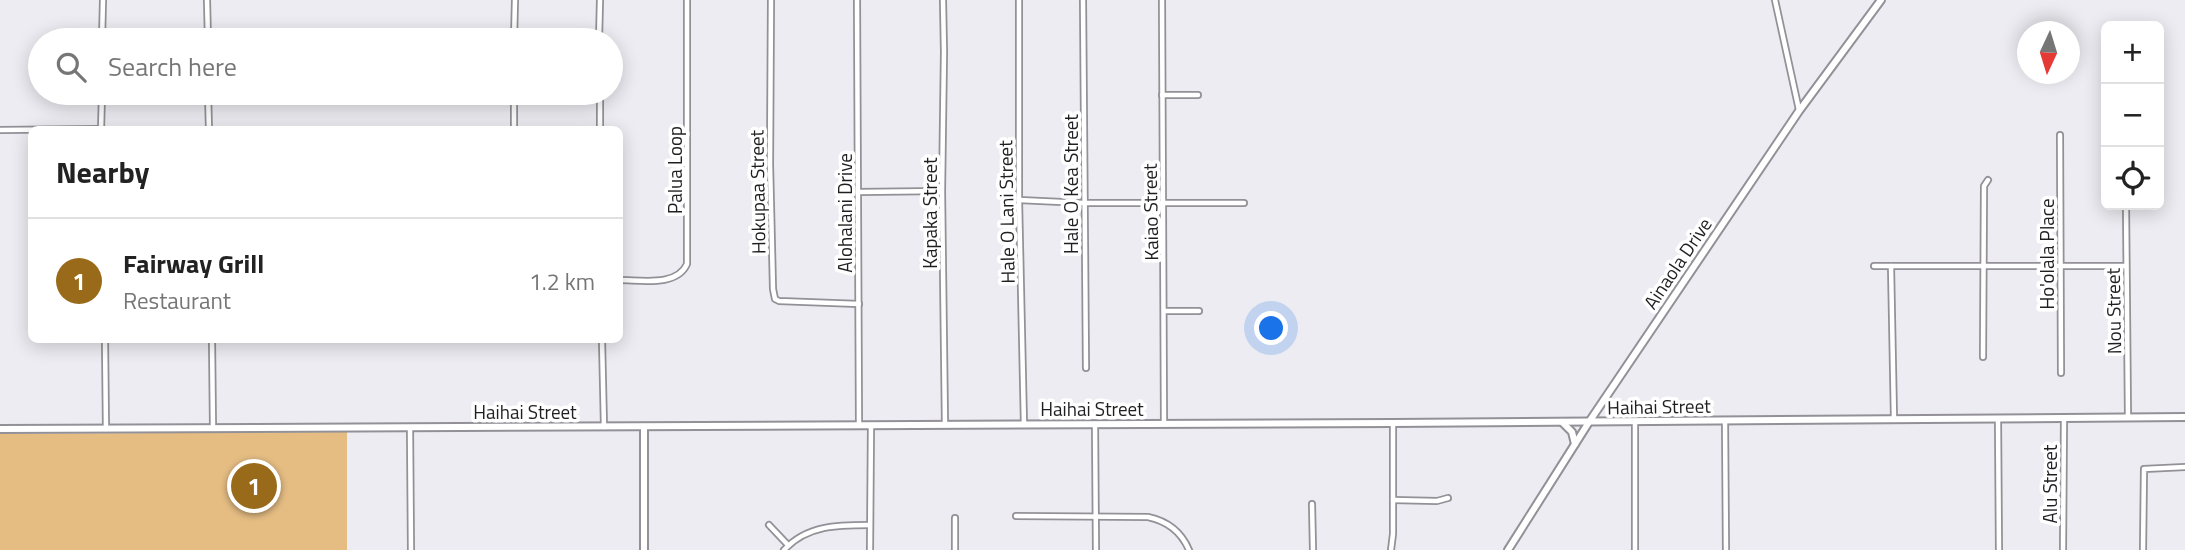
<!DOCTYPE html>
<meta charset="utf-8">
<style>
body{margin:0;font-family:"Titillium Web",sans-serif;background:#f2f2f2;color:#222}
.controls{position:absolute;right:21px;top:21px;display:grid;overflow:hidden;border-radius:10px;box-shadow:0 4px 18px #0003}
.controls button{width:63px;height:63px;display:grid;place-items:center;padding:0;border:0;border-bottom:2px solid #e0e0e0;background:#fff;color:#222;font:35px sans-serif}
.compass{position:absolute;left:2017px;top:21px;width:63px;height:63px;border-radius:50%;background:#fff;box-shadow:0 4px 18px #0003;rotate:184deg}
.you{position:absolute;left:1272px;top:329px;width:24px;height:24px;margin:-18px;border:5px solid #fff;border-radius:50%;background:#1a73e8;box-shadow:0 0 0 10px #1a73e833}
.badge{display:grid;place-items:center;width:46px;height:46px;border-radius:50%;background:#986a19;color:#fff;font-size:23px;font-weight:700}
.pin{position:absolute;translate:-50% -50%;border:4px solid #fff;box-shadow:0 2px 7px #0006}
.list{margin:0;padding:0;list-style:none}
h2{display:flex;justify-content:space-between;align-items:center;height:91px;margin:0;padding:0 28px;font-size:30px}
h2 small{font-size:23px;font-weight:400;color:#767676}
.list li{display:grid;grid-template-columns:46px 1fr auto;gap:21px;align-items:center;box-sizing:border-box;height:126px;padding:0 28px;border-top:2px solid #e0e0e0}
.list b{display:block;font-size:26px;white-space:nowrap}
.list p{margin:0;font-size:23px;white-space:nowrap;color:#767676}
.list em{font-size:23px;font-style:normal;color:#767676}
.icon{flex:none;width:38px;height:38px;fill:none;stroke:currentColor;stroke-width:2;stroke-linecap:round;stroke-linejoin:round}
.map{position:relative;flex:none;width:2185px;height:550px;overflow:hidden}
.search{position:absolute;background:#fff;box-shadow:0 4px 18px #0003;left:28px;top:28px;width:595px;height:77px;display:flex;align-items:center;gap:18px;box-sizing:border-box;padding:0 24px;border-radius:38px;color:#767676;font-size:26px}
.panel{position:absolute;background:#fff;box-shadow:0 4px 18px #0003;left:28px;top:126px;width:595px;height:217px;border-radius:10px}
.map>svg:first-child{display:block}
</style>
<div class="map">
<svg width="2185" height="550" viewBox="0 0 2185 550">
<rect width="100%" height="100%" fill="#edecf2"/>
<path fill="#e5bd83" d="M347 432V550H0V434Z"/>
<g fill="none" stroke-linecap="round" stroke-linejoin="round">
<defs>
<g id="street">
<path d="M207 0 208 40"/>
<path d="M771 0 770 164 773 289 775 299 779 301 859 304"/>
<path d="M857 0 859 425"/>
<path d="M943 0 944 52 942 191 945 425"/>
<path d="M1019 0V200L1024 425"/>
<path d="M1083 0 1086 368"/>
<path d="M1162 0 1164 424"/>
<path d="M1775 0 1799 110"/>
<path d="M102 40 103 0"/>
<path d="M514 40 515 0"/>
<path d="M599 40 600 0"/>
<path d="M208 93 209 130"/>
<path d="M600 93V130"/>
<path d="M1162 95H1198"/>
<path d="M0 130 101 129"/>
<path d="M101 130 102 93"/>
<path d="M514 130V93"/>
<path d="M2060 135 2061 373"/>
<path d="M858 192 942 191"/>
<path d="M1019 200 1083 203H1244"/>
<path d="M2126 205 2128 417"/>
<path d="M1874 266H2126"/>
<path d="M1891 266 1894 419"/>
<path d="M620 280C641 280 677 287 687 264V0"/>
<path d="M1165 311H1199"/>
<path d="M105 340 106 429"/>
<path d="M212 340 213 428"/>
<path d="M602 340 604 427"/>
<path d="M1983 357 1984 186 1988 180"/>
<path d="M1998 419 1999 550"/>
<path d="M1725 421 1726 550"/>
<path d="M1635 422V550"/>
<path d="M1095 424 1096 550"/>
<path d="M410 428 411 550"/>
<path d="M1393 500 1437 501 1448 498"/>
<path d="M1312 504 1313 550"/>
<path d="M1016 516 1148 517C1167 521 1181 531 1189 550"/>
<path d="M955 518V550"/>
<path d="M769 525 788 545"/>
<path d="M784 550C807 525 838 525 869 525"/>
<path d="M870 550 871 425"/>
<path d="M1391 550 1393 534V423"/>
<path d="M2063 550 2064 418"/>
<path d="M2143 550 2144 469 2185 467"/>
</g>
<g id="secondary">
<path d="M1562 422 1572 432 1575 444"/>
<path d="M644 427V550"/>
<path d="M0 429 1393 423 2185 417"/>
<path d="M1508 550 1589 422 1799 111 1881 0"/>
</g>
</defs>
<use href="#street" stroke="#939197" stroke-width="8"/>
<use href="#secondary" stroke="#939197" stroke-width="10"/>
<use href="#street" stroke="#fff" stroke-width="4.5"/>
<use href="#secondary" stroke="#fff" stroke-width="6"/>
</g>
<g text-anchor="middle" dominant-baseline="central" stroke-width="7" stroke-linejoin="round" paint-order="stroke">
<g font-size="19" fill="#1f1f21" stroke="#fff">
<text transform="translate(674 170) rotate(-90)">Palua Loop</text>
<text transform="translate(1070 184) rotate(-90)">Hale O Kea Street</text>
<text transform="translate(757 192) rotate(-91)">Hokupaa Street</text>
<text transform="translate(1006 212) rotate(-91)">Hale O Lani Street</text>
<text transform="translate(1150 212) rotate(-91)">Kaiao Street</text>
<text transform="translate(844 213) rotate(-90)">Alohalani Drive</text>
<text transform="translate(929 213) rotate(-90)">Kapaka Street</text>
<text transform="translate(2046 254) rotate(-90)">Ho'olala Place</text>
<text transform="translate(1677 263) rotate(-56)">Ainaola Drive</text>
<text transform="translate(2113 311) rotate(-91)">Nou Street</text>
<text transform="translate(1659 406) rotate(-1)">Haihai Street</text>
<text x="1092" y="408">Haihai Street</text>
<text x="525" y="411">Haihai Street</text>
<text transform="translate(2049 484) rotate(-90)">Alu Street</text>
</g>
</g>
</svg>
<div class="controls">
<button>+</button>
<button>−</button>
<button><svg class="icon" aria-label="locate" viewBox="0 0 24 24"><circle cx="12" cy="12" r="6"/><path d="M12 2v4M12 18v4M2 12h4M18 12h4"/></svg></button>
</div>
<svg class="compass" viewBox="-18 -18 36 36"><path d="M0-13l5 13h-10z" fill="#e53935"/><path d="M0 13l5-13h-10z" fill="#767676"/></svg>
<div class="you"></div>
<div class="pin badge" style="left:254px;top:486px">1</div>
<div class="search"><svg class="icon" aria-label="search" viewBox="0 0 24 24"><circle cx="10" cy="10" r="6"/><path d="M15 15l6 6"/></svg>Search here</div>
<section class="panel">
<h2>Nearby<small></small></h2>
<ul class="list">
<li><span class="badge">1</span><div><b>Fairway Grill</b><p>Restaurant</p></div><em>1.2 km</em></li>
</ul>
</section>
</div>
